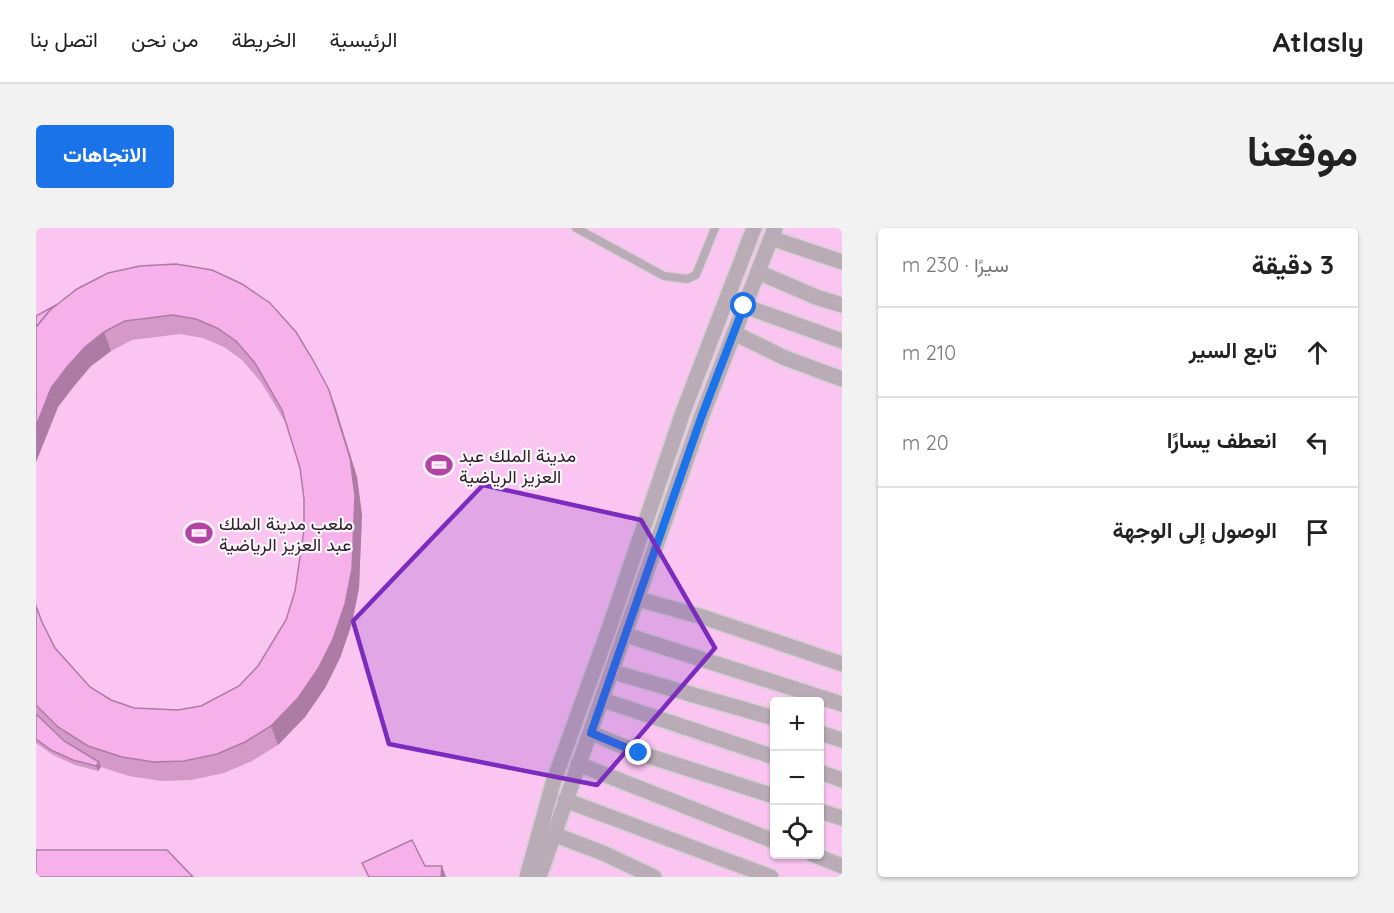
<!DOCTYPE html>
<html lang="ar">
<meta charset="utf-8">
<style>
body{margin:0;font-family:Quicksand,Vazirmatn,sans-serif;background:#f2f2f2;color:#222;direction:rtl}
.controls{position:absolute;right:18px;bottom:18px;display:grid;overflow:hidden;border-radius:6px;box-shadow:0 2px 4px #0004}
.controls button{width:54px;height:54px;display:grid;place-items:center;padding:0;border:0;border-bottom:2px solid #e0e0e0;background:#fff;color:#222;font:30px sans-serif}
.stop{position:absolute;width:18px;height:18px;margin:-14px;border:4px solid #1a73e8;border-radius:50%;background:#fff}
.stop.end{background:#1a73e8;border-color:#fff;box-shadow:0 2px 6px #0008}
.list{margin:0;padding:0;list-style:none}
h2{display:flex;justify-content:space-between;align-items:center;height:78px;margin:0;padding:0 24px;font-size:26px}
h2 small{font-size:20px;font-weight:400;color:#767676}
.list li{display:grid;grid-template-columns:39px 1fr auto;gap:18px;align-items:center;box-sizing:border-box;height:90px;padding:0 24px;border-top:2px solid #e0e0e0}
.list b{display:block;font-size:22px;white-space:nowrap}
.list em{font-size:20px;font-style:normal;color:#767676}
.icon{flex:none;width:33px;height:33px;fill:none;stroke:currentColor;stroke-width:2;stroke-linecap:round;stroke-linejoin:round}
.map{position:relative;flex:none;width:806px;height:649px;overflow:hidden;direction:ltr;border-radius:6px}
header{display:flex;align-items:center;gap:36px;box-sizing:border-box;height:84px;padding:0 30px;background:#fff;border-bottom:2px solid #e0e0e0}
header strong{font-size:28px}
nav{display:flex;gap:33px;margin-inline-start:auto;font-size:21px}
.intro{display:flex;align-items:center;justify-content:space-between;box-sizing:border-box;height:144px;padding:0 36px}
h1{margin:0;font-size:42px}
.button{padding:15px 27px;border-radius:6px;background:#1a73e8;color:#fff;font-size:21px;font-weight:700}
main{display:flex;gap:36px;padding:0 36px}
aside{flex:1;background:#fff;border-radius:6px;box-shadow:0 2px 4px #0004}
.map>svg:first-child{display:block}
</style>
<header>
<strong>Atlasly</strong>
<nav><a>الرئيسية</a><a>الخريطة</a><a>من نحن</a><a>اتصل بنا</a></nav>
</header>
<div class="intro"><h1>موقعنا</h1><a class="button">الاتجاهات</a></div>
<main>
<aside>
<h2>3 دقيقة<small>سيرًا · 230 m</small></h2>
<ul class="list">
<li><svg class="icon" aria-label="ahead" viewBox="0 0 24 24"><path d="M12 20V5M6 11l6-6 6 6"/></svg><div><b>تابع السير</b></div><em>210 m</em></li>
<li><svg class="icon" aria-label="left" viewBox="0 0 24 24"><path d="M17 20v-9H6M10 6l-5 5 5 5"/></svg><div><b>انعطف يسارًا</b></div><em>20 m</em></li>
<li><svg class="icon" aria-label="arrive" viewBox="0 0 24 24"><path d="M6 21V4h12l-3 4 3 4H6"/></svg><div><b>الوصول إلى الوجهة</b></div></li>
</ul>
</aside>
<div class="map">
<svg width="806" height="649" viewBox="0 0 806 649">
<rect width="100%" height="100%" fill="#fbf5fa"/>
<path fill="#fac5f0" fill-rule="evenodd" d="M0 0H806V649H0ZM738 473H784V626H738Z"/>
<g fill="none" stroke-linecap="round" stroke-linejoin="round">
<defs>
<path id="service" d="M540 0 628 48 651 51 660 47 679 0"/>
<g id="minor">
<path d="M735 10 806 34"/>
<path d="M722 44 780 69 806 77"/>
<path d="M708 78 806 113"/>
<path d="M698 105 749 130 806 151"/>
<path d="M602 371 670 390 806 436"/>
<path d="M590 407 806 476"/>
<path d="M577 444 738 490"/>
<path d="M567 472 738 529"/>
<path d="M555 505 603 525 738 568"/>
<path d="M784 505 806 512"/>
<path d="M542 536 738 613"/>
<path d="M784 544 806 552"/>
<path d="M529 572 735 649"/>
<path d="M784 583 806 590"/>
<path d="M517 606 567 625 618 649"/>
<path d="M776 626 806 638"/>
<path d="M491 649 517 555 575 395 647 184 718 0"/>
<path d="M503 649 665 190 739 0"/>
</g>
</defs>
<use href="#service" stroke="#d6cfd4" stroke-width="10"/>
<use href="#minor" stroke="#d6cfd4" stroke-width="18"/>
<use href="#service" stroke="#b9acb6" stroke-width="8"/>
<use href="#minor" stroke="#b9acb6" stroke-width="15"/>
</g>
<path fill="#d498c9" d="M104 38 293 162 300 181 321 249 326 287 323 360 316 395 304 430 289 460 269 489 242 517 216 533 188 545 155 552 125 553 93 548 65 539 62 543 39 537 17 527 0 515V373L2 385 6 394 19 420 54 459 75 472 98 480 142 482 165 478 203 458 222 438 250 392 259 363 268 302V271L264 240 251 197 225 154 206 132 188 119 167 110 144 106 96 112 75 123 55 138 38 158 22 179 0 234V88Z"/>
<g fill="#ad7ca4">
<path d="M68 104 75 123 55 138 38 158 22 179 0 234V198L15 160 31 139 49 119Z"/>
<path d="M293 162 300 181 321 249 326 287 323 360 316 395 304 430 289 460 269 489 242 517 235 498 262 470Z"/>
<path d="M63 534 65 539 62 543 60 538Z"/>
<path d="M406 638 410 649H405Z"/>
</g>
<g fill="#f7b1ea" stroke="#ad7ca4" stroke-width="1.5">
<path d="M140 36 176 42 206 56 234 75 260 104 277 132 293 162 314 230 319 268 316 341 309 376 297 411 282 441 262 470 235 498 209 514 181 526 148 533 118 534 86 529 52 518 22 499 0 477V378L6 394 19 420 54 459 75 472 98 480 142 482 165 478 203 458 222 438 250 392 259 363 268 302V271L264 240 246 182 219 135 200 113 181 100 160 91 137 87 89 93 68 104 49 119 31 139 15 160 0 198V99L14 82 41 61 72 45 104 38Z"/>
<path d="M20 77 14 82 0 99V88Z"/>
<path d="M0 486 28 513 63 534 60 538 37 532 15 522 0 511Z"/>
<path d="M376 612 389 638H406L405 649H333L326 635Z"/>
<path d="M0 622H131L157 649H0Z"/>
</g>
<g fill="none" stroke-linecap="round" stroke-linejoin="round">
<path stroke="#1a73e8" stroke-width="8" d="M603 525 555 505 665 190 708 78"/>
</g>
<path fill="#7b2cbf" fill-opacity="0.2" stroke="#7b2cbf" stroke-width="4.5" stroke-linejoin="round" d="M447 257 605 292 679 420 561 557 353 516 317 393Z"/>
<defs>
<symbol id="stadium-bare" viewBox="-9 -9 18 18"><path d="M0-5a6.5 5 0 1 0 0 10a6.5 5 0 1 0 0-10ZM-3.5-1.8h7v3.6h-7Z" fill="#b245a4" stroke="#fbf5fa" stroke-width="2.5" paint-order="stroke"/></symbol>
</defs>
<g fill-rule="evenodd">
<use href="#stadium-bare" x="384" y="218" width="38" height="38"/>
<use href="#stadium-bare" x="144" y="286" width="38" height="38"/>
</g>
<g text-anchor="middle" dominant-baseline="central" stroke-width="4.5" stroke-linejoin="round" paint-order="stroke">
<g font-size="18" fill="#2b2028" stroke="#fbf5fa" text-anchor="start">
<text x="423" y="227">مدينة الملك عبد<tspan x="423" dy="21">العزيز الرياضية</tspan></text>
<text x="183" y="295">ملعب مدينة الملك<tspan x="183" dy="21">عبد العزيز الرياضية</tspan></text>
</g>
</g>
</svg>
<div class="controls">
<button>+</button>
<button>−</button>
<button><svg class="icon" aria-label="locate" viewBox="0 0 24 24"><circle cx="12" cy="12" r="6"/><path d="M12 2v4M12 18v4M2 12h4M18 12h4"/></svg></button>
</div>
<div class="stop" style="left:708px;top:78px"></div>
<div class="stop end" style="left:603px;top:525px"></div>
</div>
</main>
